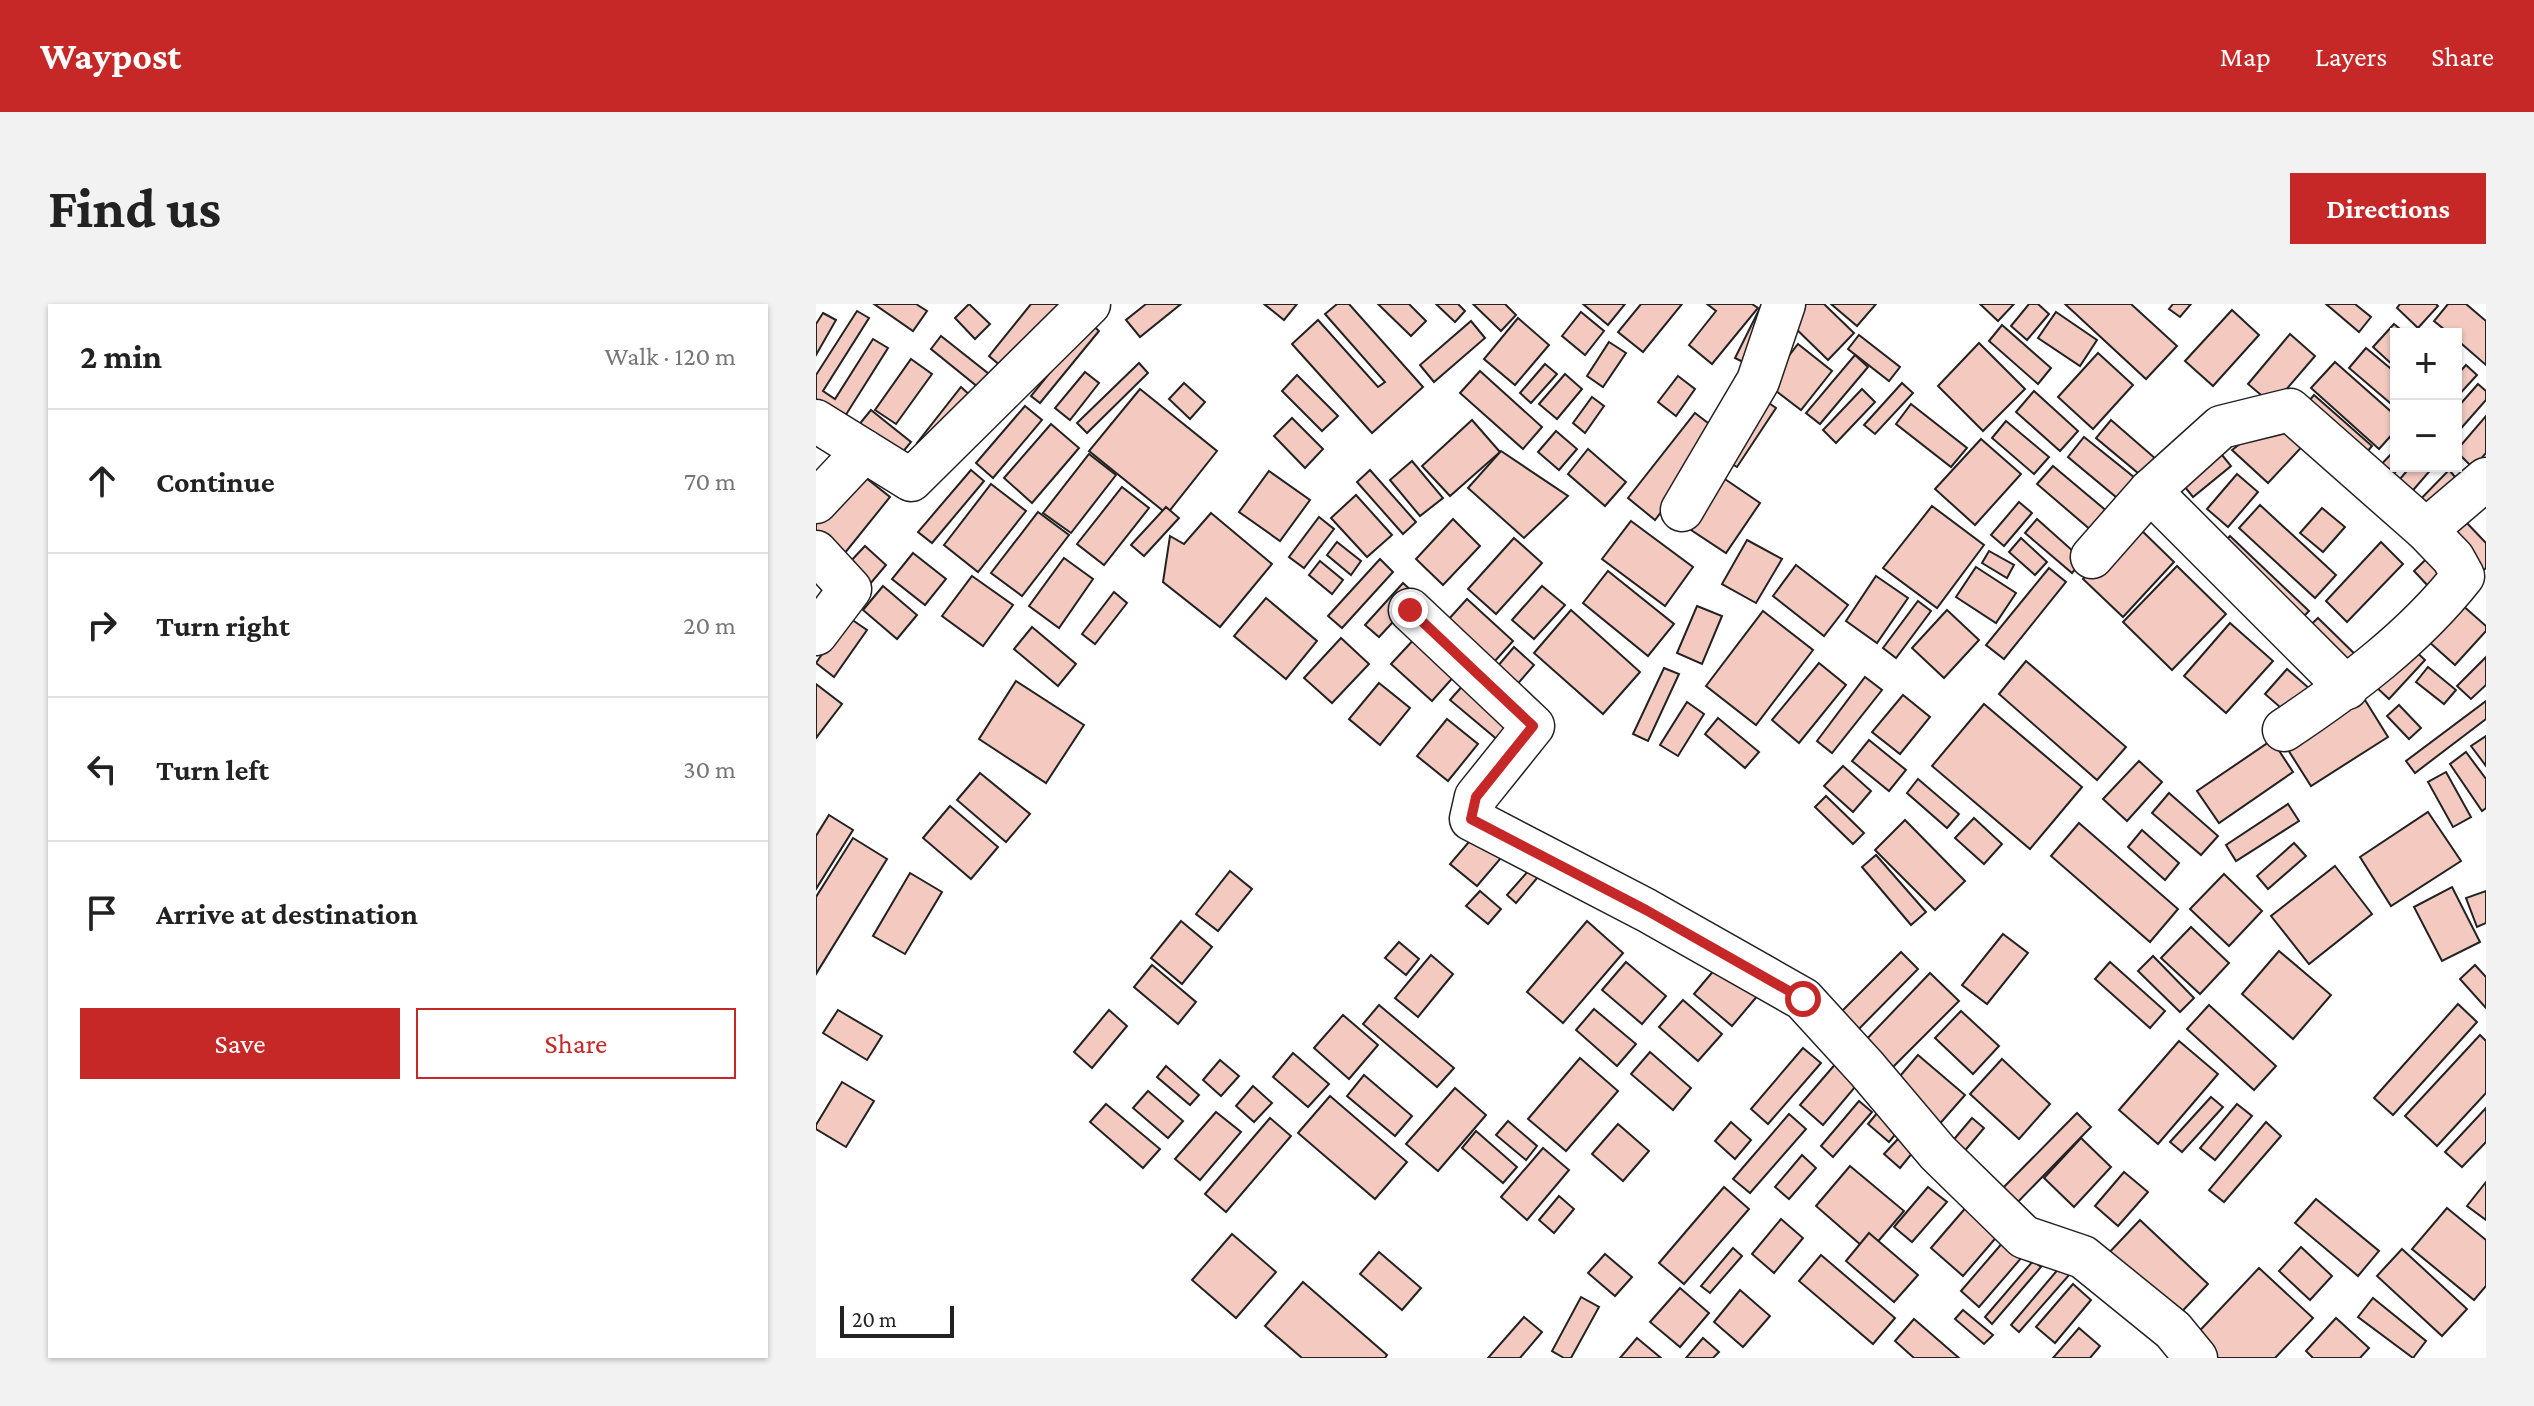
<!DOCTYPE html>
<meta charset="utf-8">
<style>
body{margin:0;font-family:"Crimson Pro",serif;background:#f2f2f2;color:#222}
.controls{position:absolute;right:24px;top:24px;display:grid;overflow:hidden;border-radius:0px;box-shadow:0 2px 6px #0004}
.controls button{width:72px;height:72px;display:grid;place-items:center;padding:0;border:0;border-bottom:2px solid #e0e0e0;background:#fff;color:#222;font:40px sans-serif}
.scale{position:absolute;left:24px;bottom:20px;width:114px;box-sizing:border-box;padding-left:8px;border:4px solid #222;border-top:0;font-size:22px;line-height:28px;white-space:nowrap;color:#222;-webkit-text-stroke:6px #fff;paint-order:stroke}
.stop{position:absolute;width:24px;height:24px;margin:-18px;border:6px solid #c62828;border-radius:50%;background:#fff}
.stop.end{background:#c62828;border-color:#fff;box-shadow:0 2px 8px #0008}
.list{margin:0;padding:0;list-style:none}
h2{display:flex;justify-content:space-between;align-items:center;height:104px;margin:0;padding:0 32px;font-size:34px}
h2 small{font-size:26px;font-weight:400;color:#767676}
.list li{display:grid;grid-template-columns:52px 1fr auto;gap:24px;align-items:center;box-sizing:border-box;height:144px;padding:0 32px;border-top:2px solid #e0e0e0}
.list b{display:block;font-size:30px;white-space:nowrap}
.list em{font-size:26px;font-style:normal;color:#767676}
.actions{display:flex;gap:16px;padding:24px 32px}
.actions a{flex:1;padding:18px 0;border:2px solid #c62828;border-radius:0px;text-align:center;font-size:28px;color:#c62828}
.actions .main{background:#c62828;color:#fff}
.icon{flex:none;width:44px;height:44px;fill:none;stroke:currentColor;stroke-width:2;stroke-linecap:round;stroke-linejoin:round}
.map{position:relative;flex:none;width:1670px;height:1054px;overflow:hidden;border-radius:0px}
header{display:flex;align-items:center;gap:48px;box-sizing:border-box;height:112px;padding:0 40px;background:#c62828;color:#fff}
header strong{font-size:38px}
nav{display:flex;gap:44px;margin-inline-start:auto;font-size:28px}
.intro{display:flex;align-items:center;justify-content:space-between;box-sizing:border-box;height:192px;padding:0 48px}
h1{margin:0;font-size:56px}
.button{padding:20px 36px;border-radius:0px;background:#c62828;color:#fff;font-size:28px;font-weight:700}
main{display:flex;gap:48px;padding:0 48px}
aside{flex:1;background:#fff;border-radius:0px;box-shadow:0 2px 6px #0004}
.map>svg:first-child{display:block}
</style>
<header>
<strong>Waypost</strong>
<nav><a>Map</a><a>Layers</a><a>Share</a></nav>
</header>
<div class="intro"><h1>Find us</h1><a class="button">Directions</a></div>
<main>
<aside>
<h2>2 min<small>Walk · 120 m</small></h2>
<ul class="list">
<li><svg class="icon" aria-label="ahead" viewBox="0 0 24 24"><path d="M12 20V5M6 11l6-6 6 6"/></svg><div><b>Continue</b></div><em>70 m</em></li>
<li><svg class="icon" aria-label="right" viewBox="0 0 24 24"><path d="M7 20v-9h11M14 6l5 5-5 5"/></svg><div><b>Turn right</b></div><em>20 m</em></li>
<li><svg class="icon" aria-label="left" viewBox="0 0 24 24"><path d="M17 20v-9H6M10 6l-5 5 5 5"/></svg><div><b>Turn left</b></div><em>30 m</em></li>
<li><svg class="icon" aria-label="arrive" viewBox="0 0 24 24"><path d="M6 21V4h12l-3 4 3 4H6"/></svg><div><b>Arrive at destination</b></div></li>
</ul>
<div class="actions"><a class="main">Save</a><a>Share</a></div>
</aside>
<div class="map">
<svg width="1670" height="1054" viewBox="0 0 1670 1054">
<rect width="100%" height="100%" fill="#fff"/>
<g fill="#f3c9c0" stroke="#222" stroke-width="2">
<path d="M58 0H100L111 7 97 27Z"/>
<path d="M153 0 174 20 159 35 139 14Z"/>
<path d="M215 0H246L192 68 173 52Z"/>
<path d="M330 0H365L324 33 310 16Z"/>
<path d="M448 0H481L468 16Z"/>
<path d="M521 0H533L607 83 556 129 476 40 502 16 562 83 569 78 509 10Z"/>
<path d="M562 0H593L610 17 595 32Z"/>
<path d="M620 0H642L649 7 639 18Z"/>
<path d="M657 0H689L700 11 685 27Z"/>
<path d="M767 0H809L792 21Z"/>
<path d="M825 0H866L827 48 802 28Z"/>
<path d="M891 0H936L942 4 896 60 873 41 900 7Z"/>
<path d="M946 0 931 60 919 54Z"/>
<path d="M988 0H1008L1038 29 1012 56 972 17Z"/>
<path d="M1015 0H1060L1041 22Z"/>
<path d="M1164 0H1198L1182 17Z"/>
<path d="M1213 0H1222L1233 10 1211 36 1195 22Z"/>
<path d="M1249 0H1315L1361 42 1330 75Z"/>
<path d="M1357 0H1375L1364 13 1353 5Z"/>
<path d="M1510 0H1539L1555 13 1543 28Z"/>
<path d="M1584 0H1620L1622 2 1602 24 1581 4Z"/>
<path d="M1632 0H1650L1670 17V61L1640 35V30H1634L1618 17Z"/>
<path d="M1416 6 1443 31 1397 82 1369 57Z"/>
<path d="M41 7 53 14 7 87 19 95 57 35 72 44 26 117 0 101V71Z"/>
<path d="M765 8 788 27 769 51 746 32Z"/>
<path d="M1240 8 1281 36 1264 62 1222 34Z"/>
<path d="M7 9 20 16 0 51V20Z"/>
<path d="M702 14 733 41 699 81 668 55Z"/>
<path d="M655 17 669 34 618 78 604 61Z"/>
<path d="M274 19 283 27 224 99 215 92Z"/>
<path d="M1578 20 1590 30H1580V64L1557 43Z"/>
<path d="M1186 21 1235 64 1222 80 1173 37Z"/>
<path d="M1474 30 1499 52 1457 101 1432 80Z"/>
<path d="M1043 31 1084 63 1073 77 1032 45Z"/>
<path d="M125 32 173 70 162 83 115 45Z"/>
<path d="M793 38 810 49 787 83 771 72Z"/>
<path d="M1163 39 1209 85 1167 127 1122 82Z"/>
<path d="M982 40 1016 67 985 106 951 80Z"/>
<path d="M1550 44 1580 69V104L1533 64Z"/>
<path d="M1282 49 1317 81 1277 125 1242 93Z"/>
<path d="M1039 51 1052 63 1004 120 990 109Z"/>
<path d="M95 55 116 70 80 120 59 106Z"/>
<path d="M1519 58 1580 112V126L1563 145 1495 84Z"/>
<path d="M323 59 332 69 271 129 261 119Z"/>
<path d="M729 60 741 70 715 99 704 89Z"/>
<path d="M1650 61 1661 71 1640 94V72Z"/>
<path d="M664 67 726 123 707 145 644 89Z"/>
<path d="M269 68 283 79 254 116 239 104Z"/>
<path d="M749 70 766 85 741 115 723 100Z"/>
<path d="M481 71 522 112 506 127 466 87Z"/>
<path d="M862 72 879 85 860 112 842 98Z"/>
<path d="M368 79 389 98 374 115 353 95Z"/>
<path d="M1086 79 1097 89 1059 130 1048 121Z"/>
<path d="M1662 80 1670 87V96L1640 130V105Z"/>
<path d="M145 83 156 93 113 147 101 139Z"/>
<path d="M324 85 401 147 351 210 273 147Z"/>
<path d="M1046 85 1059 98 1020 139 1007 126Z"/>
<path d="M1218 87 1262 127 1244 147 1200 108Z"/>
<path d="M1498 91 1556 142 1540 161 1482 110Z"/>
<path d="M776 93 788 102 769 129 757 119Z"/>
<path d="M950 97 960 104 921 163 911 157Z"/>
<path d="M1095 100 1151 144 1135 163 1080 120Z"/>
<path d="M209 102 226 116 177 174 160 159Z"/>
<path d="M55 106 95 138 81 155 41 123Z"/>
<path d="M879 109 905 129 839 216 812 194Z"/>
<path d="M1460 112 1495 133 1452 179 1416 146Z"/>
<path d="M1670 112V149L1657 164 1640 147Z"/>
<path d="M476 114 507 145 489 164 458 132Z"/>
<path d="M656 116 684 148 634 192 606 162Z"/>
<path d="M1295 116 1348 162 1334 179 1280 134Z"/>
<path d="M1190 117 1233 153 1218 170 1176 134Z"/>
<path d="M235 120 263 144 216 199 188 174Z"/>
<path d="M740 127 761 145 743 166 722 148Z"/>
<path d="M1268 133 1329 182 1312 203 1252 153Z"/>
<path d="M1165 135 1205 170 1159 221 1119 185Z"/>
<path d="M772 145 810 178 789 202 752 170Z"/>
<path d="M1580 145V162H1585L1569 179 1557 169Z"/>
<path d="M1402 146 1415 162 1377 193 1364 177Z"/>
<path d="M685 147 752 192 708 234 652 184Z"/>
<path d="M273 150 300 171 255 229 227 209Z"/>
<path d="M596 157 627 194 604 212 574 176Z"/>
<path d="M1237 162 1299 214 1283 233 1221 180Z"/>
<path d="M1595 162H1618L1586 199 1573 188Z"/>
<path d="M40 166 74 193 24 255 0 236V216Z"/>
<path d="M155 166 168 177 116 239 102 228Z"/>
<path d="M554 166 600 218 587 230 541 178Z"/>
<path d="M1633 166 1640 174 1602 213 1594 206Z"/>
<path d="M453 167 494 196 464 237 423 208Z"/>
<path d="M1421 170 1442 188 1412 223 1391 205Z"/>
<path d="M903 171 944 199 910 249 869 222Z"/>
<path d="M175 180 210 207 162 268 128 241Z"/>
<path d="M306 183 333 204 288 261 261 240Z"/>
<path d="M540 191 576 231 551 253 515 214Z"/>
<path d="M1203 198 1216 209 1188 242 1175 231Z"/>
<path d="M1444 201 1520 271 1499 294 1423 224Z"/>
<path d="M1116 202 1168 241 1121 304 1067 264Z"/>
<path d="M350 203 363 214 328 252 315 241Z"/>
<path d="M1506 204 1529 223 1507 248 1484 229Z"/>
<path d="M222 208 253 231 206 292 175 269Z"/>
<path d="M395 209 456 260 404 323 347 278 354 232 368 240Z"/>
<path d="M503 213 518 225 488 264 473 253Z"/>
<path d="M637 215 664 242 627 281 600 255Z"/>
<path d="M1221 215 1267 256 1256 269 1209 229Z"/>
<path d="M815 217 877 263 849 302 786 255Z"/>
<path d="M1649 217 1670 239V264L1630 301 1598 267Z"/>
<path d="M1320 221 1358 258 1307 313 1267 275Z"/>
<path d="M1414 232 1493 307 1481 319 1403 244Z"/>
<path d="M698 234 726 259 680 310 652 285Z"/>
<path d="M1205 234 1231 258 1219 271 1193 248Z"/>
<path d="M931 236 966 255 940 299 906 280Z"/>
<path d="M521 238 545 257 535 271 511 251Z"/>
<path d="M1565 238 1587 260 1531 318 1510 297Z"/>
<path d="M49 242 70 261 54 280 32 260Z"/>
<path d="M1173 247 1198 261 1191 274 1166 259Z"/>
<path d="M97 249 130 275 109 301 76 275Z"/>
<path d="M248 254 277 275 243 324 213 302Z"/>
<path d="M564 255 577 268 526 324 512 312Z"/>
<path d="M504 257 527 276 516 290 493 271Z"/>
<path d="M980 261 1032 301 1008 332 957 292Z"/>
<path d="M1361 262 1410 310 1356 366 1307 318Z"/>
<path d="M1160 263 1200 289 1180 319 1140 293Z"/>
<path d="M1233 264 1250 278 1188 355 1170 341Z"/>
<path d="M792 267 858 320 832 352 767 299Z"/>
<path d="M156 272 197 301 167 342 126 312Z"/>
<path d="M1060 272 1092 294 1061 339 1030 317Z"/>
<path d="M587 279 601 292 563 333 549 321Z"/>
<path d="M67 282 101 311 81 335 47 306Z"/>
<path d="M726 282 749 301 718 335 696 316Z"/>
<path d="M298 288 311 299 279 340 266 330Z"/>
<path d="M450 294 501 337 470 375 418 332Z"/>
<path d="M651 295 697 337 668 369 622 327Z"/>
<path d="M1102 297 1115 307 1080 354 1067 344Z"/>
<path d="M1645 300 1670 322V327L1639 361 1612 337Z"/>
<path d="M881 302 906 312 886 360 861 349Z"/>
<path d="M755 306 824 368 787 410 718 349Z"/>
<path d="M1131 306 1163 336 1128 374 1096 344Z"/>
<path d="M947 307 997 346 940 421 890 382Z"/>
<path d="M32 313 51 326 18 373 0 359Z"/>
<path d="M1502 314 1547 358 1532 372 1487 328Z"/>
<path d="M1414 319 1457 357 1410 409 1368 372Z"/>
<path d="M216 323 260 360 242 382 198 345Z"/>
<path d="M601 332 641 369 616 397 575 360Z"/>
<path d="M525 334 553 360 516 399 488 374Z"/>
<path d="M698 343 718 361 684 400 664 383Z"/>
<path d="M1595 343 1609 356 1573 395 1559 382Z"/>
<path d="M1670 353V381L1655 395 1641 382Z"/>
<path d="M1210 357 1310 443 1281 476 1183 390Z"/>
<path d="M1003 359 1030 381 983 439 956 416Z"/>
<path d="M1612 363 1640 386 1628 400 1600 378Z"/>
<path d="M848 364 863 370 832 437 817 430Z"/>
<path d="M1471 365 1494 385 1472 410 1449 390Z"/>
<path d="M1049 373 1066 386 1016 449 1001 437Z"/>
<path d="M200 377 268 421 230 479 163 435Z"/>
<path d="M563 379 594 404 564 441 533 415Z"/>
<path d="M649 379 703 426 689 442 634 396Z"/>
<path d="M0 380 26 400 0 434Z"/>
<path d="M1544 388 1572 433 1495 482 1467 438Z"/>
<path d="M1087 391 1114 413 1084 450 1056 428Z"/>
<path d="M1670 397V415L1599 469 1590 457Z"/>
<path d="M871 398 888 410 862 452 844 441Z"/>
<path d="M1168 400 1266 483 1214 545 1116 462Z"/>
<path d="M1583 401 1605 424 1593 435 1571 412Z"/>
<path d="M902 414 943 448 929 464 889 430Z"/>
<path d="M631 415 662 440 632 477 601 452Z"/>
<path d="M1670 432V462L1655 442Z"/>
<path d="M1053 436 1090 466 1073 487 1036 457Z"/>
<path d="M1456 436 1477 468 1403 519 1381 487Z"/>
<path d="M1650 448 1670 475V504L1666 507 1634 460Z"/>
<path d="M1323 457 1346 478 1311 517 1287 495Z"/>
<path d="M1027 462 1055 487 1037 508 1008 482Z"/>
<path d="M1630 468 1655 513 1637 523 1612 478Z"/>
<path d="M164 469 214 510 190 538 141 496Z"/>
<path d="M1102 475 1143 510 1131 524 1091 489Z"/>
<path d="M1353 489 1402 532 1385 551 1336 509Z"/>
<path d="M1010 492 1048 529 1037 540 999 503Z"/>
<path d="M1472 500 1483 517 1420 557 1410 541Z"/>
<path d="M134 502 182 543 155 575 107 534Z"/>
<path d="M1612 508 1645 557 1575 602 1544 553Z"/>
<path d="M13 511 37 526 0 585V532Z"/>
<path d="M1158 514 1186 540 1168 560 1139 534Z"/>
<path d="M1089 516 1149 577 1119 606 1059 546Z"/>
<path d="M1263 519 1362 605 1334 638 1235 552Z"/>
<path d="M664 525 691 547 661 582 634 560Z"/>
<path d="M1326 526 1363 559 1349 576 1312 543Z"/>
<path d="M37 534 71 555 0 670V593Z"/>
<path d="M1478 539 1490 552 1452 585 1441 572Z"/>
<path d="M1060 551 1110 608 1095 621 1046 563Z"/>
<path d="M1519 562 1556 610 1493 660 1455 612Z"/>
<path d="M714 565 722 573 700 599 691 591Z"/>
<path d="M414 567 436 585 402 627 380 610Z"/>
<path d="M94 569 126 588 89 650 57 632Z"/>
<path d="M1408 570 1446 607 1413 642 1374 605Z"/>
<path d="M1636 583 1664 638 1626 657 1598 603Z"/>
<path d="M664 587 685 605 672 620 650 602Z"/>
<path d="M1670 587V619L1661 623 1650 594Z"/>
<path d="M365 617 396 643 366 680 335 654Z"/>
<path d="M771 617 807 649 747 719 711 688Z"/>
<path d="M1375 623 1413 659 1384 690 1345 654Z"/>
<path d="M1187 630 1212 649 1171 700 1146 681Z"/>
<path d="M583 638 603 655 590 671 569 654Z"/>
<path d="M1463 647 1515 691 1477 735 1426 690Z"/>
<path d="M1085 648 1102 665 1032 736 1015 718Z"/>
<path d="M615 651 637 670 602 713 579 694Z"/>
<path d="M1337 652 1378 694 1364 708 1322 667Z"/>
<path d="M810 658 850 692 826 720 786 686Z"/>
<path d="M905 658 943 690 916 722 878 690Z"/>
<path d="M1294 658 1349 707 1334 724 1279 675Z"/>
<path d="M336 661 380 698 362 720 318 683Z"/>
<path d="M1659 661 1670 673V704L1644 675Z"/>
<path d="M1114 669 1143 697 1072 768 1045 741Z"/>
<path d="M867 696 906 730 882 757 843 723Z"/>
<path d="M1642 700 1661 718 1577 811 1558 794Z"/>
<path d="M563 701 638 764 621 783 547 720Z"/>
<path d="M1393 701 1460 762 1438 786 1371 725Z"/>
<path d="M778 705 820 740 801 762 760 726Z"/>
<path d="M22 706 66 732 51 756 7 729Z"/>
<path d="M293 706 311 722 276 764 258 748Z"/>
<path d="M1145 707 1183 742 1157 770 1119 734Z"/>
<path d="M527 711 562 741 533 775 498 744Z"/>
<path d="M1664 731 1670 737V789L1621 842 1589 812Z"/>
<path d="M1363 737 1402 770 1342 840 1303 806Z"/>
<path d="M987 744 1005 759 952 820 935 805Z"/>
<path d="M834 748 875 784 857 806 815 770Z"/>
<path d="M477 749 513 780 492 803 457 773Z"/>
<path d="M1102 751 1149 791 1113 832 1067 792Z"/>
<path d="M764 754 802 787 750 847 712 815Z"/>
<path d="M1186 755 1234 800 1203 835 1154 790Z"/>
<path d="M404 756 423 772 405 792 387 776Z"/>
<path d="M1022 757 1045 776 1007 821 984 801Z"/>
<path d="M350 762 383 791 374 801 341 773Z"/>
<path d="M548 771 596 812 579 832 531 792Z"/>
<path d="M26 778 58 797 30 843 0 825V821Z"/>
<path d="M437 782 456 799 438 818 420 802Z"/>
<path d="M639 784 670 811 622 867 590 840Z"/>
<path d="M332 787 367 817 352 834 317 804Z"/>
<path d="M514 792 591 858 559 895 482 829Z"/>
<path d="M1395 793 1407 803 1366 848 1354 838Z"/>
<path d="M1043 797 1056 808 1017 853 1005 842Z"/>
<path d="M290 800 344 845 327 864 274 818Z"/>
<path d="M1421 800 1436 812 1399 856 1384 844Z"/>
<path d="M1067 802 1088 820 1073 838 1052 820Z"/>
<path d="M1670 804V838L1646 863 1629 848Z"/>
<path d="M400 808 425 828 384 876 359 855Z"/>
<path d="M1261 809 1275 823 1194 906 1179 892Z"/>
<path d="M973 810 990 825 934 889 917 875Z"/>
<path d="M454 814 475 832 410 908 389 890Z"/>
<path d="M1156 814 1168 824 1141 856 1129 846Z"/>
<path d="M692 817 721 842 710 856 680 831Z"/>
<path d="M915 818 935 836 919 855 899 837Z"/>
<path d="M1450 818 1465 832 1408 898 1393 886Z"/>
<path d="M802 820 833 847 807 877 776 850Z"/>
<path d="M660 827 701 863 687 879 646 844Z"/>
<path d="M1265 834 1295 863 1258 903 1228 874Z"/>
<path d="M1082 835 1097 848 1084 864 1068 850Z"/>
<path d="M727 844 753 866 711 916 685 893Z"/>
<path d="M986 851 1000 864 973 895 959 883Z"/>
<path d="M1034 862 1088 907 1053 948 1000 902Z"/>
<path d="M1308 868 1332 888 1302 922 1279 902Z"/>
<path d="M1670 878V916L1651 902Z"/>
<path d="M908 883 933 905 868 980 843 959Z"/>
<path d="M1112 883 1131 898 1096 938 1078 923Z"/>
<path d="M743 892 758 905 738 929 723 916Z"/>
<path d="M1500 895 1563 947 1542 972 1479 919Z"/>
<path d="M1152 901 1184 929 1147 972 1115 944Z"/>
<path d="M1631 904 1670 936V982L1658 996 1596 945Z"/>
<path d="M965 915 987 934 958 969 936 950Z"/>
<path d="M1324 916 1392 980 1339 1036 1271 972Z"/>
<path d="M1053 929 1102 971 1078 998 1030 957Z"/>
<path d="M416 930 460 968 420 1014 376 976Z"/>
<path d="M1188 937 1207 952 1163 1003 1145 987Z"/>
<path d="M1485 943 1516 972 1494 996 1463 967Z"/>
<path d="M917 944 926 952 894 989 885 982Z"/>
<path d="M1586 945 1651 1005 1626 1032 1561 972Z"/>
<path d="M563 948 605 984 586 1006 544 970Z"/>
<path d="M789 950 816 973 799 992 772 969Z"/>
<path d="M1005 951 1079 1014 1057 1040 983 977Z"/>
<path d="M1217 957 1225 963 1176 1020 1169 1013Z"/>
<path d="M1244 963 1254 970 1203 1028 1195 1021Z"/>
<path d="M1443 964 1497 1014 1459 1054H1390L1373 1038Z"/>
<path d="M487 978 571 1051 569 1054H486L449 1022Z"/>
<path d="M1257 980 1275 996 1239 1039 1220 1023Z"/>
<path d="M864 984 893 1009 864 1043 834 1018Z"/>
<path d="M924 986 954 1012 927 1043 898 1018Z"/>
<path d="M765 993 783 1003 755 1054H748L736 1047Z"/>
<path d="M1557 994 1610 1037 1597 1054 1542 1013Z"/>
<path d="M1147 1006 1177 1031 1168 1040 1139 1015Z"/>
<path d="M708 1013 726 1028 704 1054H672Z"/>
<path d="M1520 1014 1553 1044 1544 1054H1497L1490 1047Z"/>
<path d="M1098 1015 1143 1054H1098L1079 1037Z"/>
<path d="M1263 1024 1284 1042 1274 1054H1237Z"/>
<path d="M821 1034 845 1054H804Z"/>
<path d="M887 1034 903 1048 897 1054H870Z"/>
</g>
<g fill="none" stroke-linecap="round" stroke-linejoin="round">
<defs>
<g id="minor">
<path d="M0 117 95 176 273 0"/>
<path d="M1334 187 1531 384"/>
<path d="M0 198 48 147"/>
<path d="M866 206 942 77 968 0"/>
<path d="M1610 226 1670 175"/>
<path d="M0 248 34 285 0 330"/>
<path d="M1276 253 1334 187 1405 123 1474 106 1610 226 1637 254 1647 272C1598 334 1534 382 1468 426"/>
<path d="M594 306 717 422 660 493 655 515 830 606 987 695 1051 765 1122 849 1208 933 1267 953 1357 1026 1380 1054"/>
</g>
</defs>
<use href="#minor" stroke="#222" stroke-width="45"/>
<use href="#minor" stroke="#fff" stroke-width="42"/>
</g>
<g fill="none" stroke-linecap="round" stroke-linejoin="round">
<path stroke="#c62828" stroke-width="10" d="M594 306 717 422 660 493 655 515 830 606 987 695"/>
</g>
</svg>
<div class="controls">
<button>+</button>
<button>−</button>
</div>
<div class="scale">20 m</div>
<div class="stop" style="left:987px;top:695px"></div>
<div class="stop end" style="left:594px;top:306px"></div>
</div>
</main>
